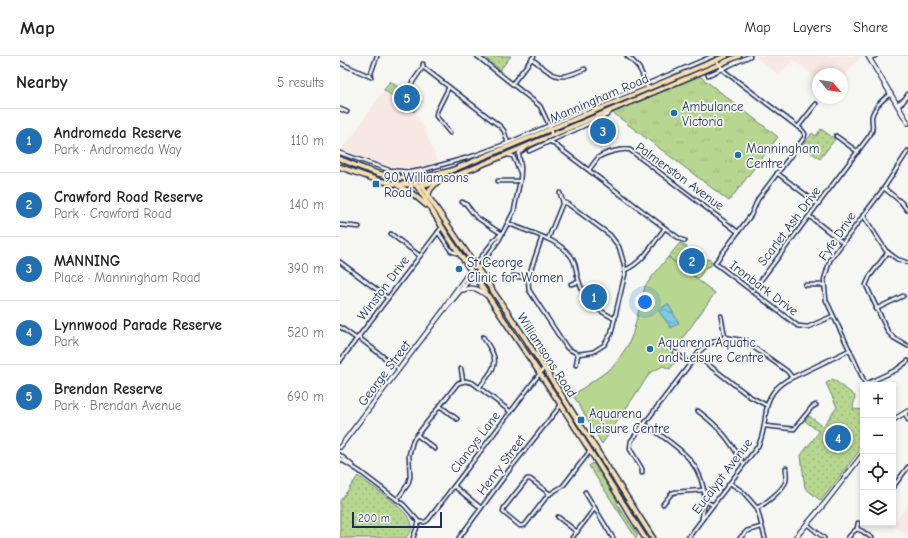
<!DOCTYPE html>
<meta charset="utf-8">
<style>
body{margin:0;font-family:"Comic Neue",sans-serif;background:#f6f6f6;color:#202124}
.controls{position:absolute;right:12px;bottom:12px;display:grid;overflow:hidden;border-radius:0px;box-shadow:0 2px 6px #0003}
.controls button{width:36px;height:36px;display:grid;place-items:center;padding:0;border:0;border-bottom:1px solid #e0e0e0;background:#fff;color:#202124;font:20px sans-serif}
.compass{position:absolute;left:472px;top:12px;width:36px;height:36px;border-radius:50%;background:#fff;box-shadow:0 2px 6px #0003;rotate:119deg}
.scale{position:absolute;left:12px;bottom:10px;width:90px;box-sizing:border-box;padding-left:4px;border:2px solid #1b2f5e;border-top:0;font-size:11px;line-height:14px;white-space:nowrap;color:#1b2f5e;-webkit-text-stroke:3px #f6f6f2;paint-order:stroke}
.you{position:absolute;left:305px;top:246px;width:14px;height:14px;margin:-10px;border:3px solid #fff;border-radius:50%;background:#1a73e8;box-shadow:0 0 0 6px #1a73e833}
.badge{display:grid;place-items:center;width:26px;height:26px;border-radius:50%;background:#1f6fb2;color:#fff;font-size:13px;font-weight:700}
.pin{position:absolute;translate:-50% -50%;border:2px solid #fff;box-shadow:0 1px 4px #0006}
.list{margin:0;padding:0;list-style:none}
h2{display:flex;justify-content:space-between;align-items:center;height:52px;margin:0;padding:0 16px;font-size:17px}
h2 small{font-size:13px;font-weight:400;color:#757577}
.list li{display:grid;grid-template-columns:26px 1fr auto;gap:12px;align-items:center;box-sizing:border-box;height:64px;padding:0 16px;border-top:1px solid #e0e0e0}
.list b{display:block;font-size:15px;white-space:nowrap}
.list p{margin:0;font-size:13px;white-space:nowrap;color:#757577}
.list em{font-size:13px;font-style:normal;color:#757577}
.icon{flex:none;width:22px;height:22px;fill:none;stroke:currentColor;stroke-width:2;stroke-linecap:round;stroke-linejoin:round}
.map{position:relative;flex:none;width:568px;height:482px;overflow:hidden}
header{display:flex;align-items:center;gap:24px;box-sizing:border-box;height:56px;padding:0 20px;background:#fff;border-bottom:1px solid #e0e0e0}
header strong{font-size:19px}
nav{display:flex;gap:22px;margin-inline-start:auto;font-size:14px}
main{display:flex}
aside{flex:1;background:#fff}
.map>svg:first-child{display:block}
</style>
<header>
<strong>Map</strong>
<nav><a>Map</a><a>Layers</a><a>Share</a></nav>
</header>
<main>
<aside>
<h2>Nearby<small>5 results</small></h2>
<ul class="list">
<li><span class="badge">1</span><div><b>Andromeda Reserve</b><p>Park · Andromeda Way</p></div><em>110 m</em></li>
<li><span class="badge">2</span><div><b>Crawford Road Reserve</b><p>Park · Crawford Road</p></div><em>140 m</em></li>
<li><span class="badge">3</span><div><b>MANNING</b><p>Place · Manningham Road</p></div><em>390 m</em></li>
<li><span class="badge">4</span><div><b>Lynnwood Parade Reserve</b><p>Park</p></div><em>520 m</em></li>
<li><span class="badge">5</span><div><b>Brendan Reserve</b><p>Park · Brendan Avenue</p></div><em>690 m</em></li>
</ul>
</aside>
<div class="map">
<svg width="568" height="482" viewBox="0 0 568 482">
<defs>
<pattern id="grass-tufts" width="24" height="20" patternUnits="userSpaceOnUse"><rect width="24" height="20" fill="#b7d68f"/><path d="M3 7l-1-3M5 7V3M7 7l1-3M15 17l-1-3M17 17v-4M19 17l1-3" fill="none" stroke="#9db87e"/></pattern>
<pattern id="forest-firs" width="22" height="20" patternUnits="userSpaceOnUse"><rect width="22" height="20" fill="#b7d68f"/><path d="M5 1l3.5 6h-7zM16 11l3.5 6h-7z" fill="#9db87e"/></pattern>
<pattern id="park-dots" width="8" height="8" patternUnits="userSpaceOnUse"><rect width="8" height="8" fill="#b7d68f"/><path d="M2 2h.1M6 6h.1" fill="none" stroke="#9db87e" stroke-width="1.8" stroke-linecap="round"/></pattern>
<pattern id="water-waves" width="16" height="10" patternUnits="userSpaceOnUse"><rect width="16" height="10" fill="#82c7e3"/><path d="M0 5q4-4 8 0t8 0" fill="none" stroke="#6aa2bb"/></pattern>
</defs>
<rect width="100%" height="100%" fill="#f6f6f2"/>
<filter id="ink" filterUnits="userSpaceOnUse"><feTurbulence type="fractalNoise" baseFrequency=".025" numOctaves="2"/><feDisplacementMap in="SourceGraphic" scale="8" xChannelSelector="R" yChannelSelector="G"/><feConvolveMatrix kernelMatrix="1 2 1 2 8 2 1 2 1" color-interpolation-filters="sRGB"/></filter>
<g filter="url(#ink)">
<g fill="#f7e8e4">
<path d="M414 0H521L502 23V18H478V23L453 4 439 19Z"/>
<path d="M44 34 74 56 85 74 98 107 79 112 55 111 31 106 2 95Z"/>
<path d="M568 449V480L553 469Z"/>
</g>
<path fill="url(#grass-tufts)" stroke="#698276" d="M357 18 438 81 389 145 273 57 272 54Z"/>
<path fill="url(#forest-firs)" stroke="#698276" d="M252 407 254 408 277 444V448L298 479 296 482 249 410Z"/>
<g fill="url(#park-dots)" stroke="#698276">
<path d="M143 0H171L160 14Z"/>
<path d="M50 25 68 39H73L82 45 74 56 44 34Z"/>
<path d="M481 73 495 83 480 103 463 90 472 77 476 80Z"/>
<path d="M340 187 347 191V193L357 201 371 204V210L366 211 358 223 328 201Z"/>
<path d="M261 229 260 251 249 242 244 230Z"/>
<path d="M493 323 515 340 513 353 523 354V390L481 445 465 432 461 399 479 376 465 365 469 360 483 370 497 351 486 327Z"/>
<path d="M18 420C31 430 69 454 72 468 73 473 69 478 66 482H0V445Z"/>
</g>
<path fill="#b7d68f" stroke="#698276" d="M328 201 375 237 332 297 338 302 330 313 323 310 310 317 262 388 233 339 273 311 288 289 293 277 305 230Z"/>
<path fill="url(#water-waves)" stroke="#598aae" d="M328 248 339 267 331 272 318 254Z"/>
<g fill="none" stroke-linecap="round" stroke-linejoin="round">
<defs>
<g id="minor">
<path d="M137 0 200 50 211 73V80"/>
<path d="M287 0C302 12 301 16 308 33"/>
<path d="M530 2 535 0"/>
<path d="M192 3C216 21 216 26 245 13"/>
<path d="M376 4 384 15 462 74 465 78 464 82 418 143 411 159 375 207 458 270 468 271 493 260"/>
<path d="M0 7 31 21"/>
<path d="M83 8V11L161 71 164 75 168 87"/>
<path d="M27 19 31 17 37 0"/>
<path d="M368 19 410 0"/>
<path d="M173 27 194 0"/>
<path d="M109 31 97 55 96 60 110 77"/>
<path d="M70 35V30L83 11"/>
<path d="M557 48 565 43"/>
<path d="M558 50 563 46 568 38"/>
<path d="M0 53 7 56"/>
<path d="M458 71 476 48"/>
<path d="M496 80 518 96"/>
<path d="M210 85 325 172 340 183 345 185"/>
<path d="M189 95 267 59 270 56"/>
<path d="M0 97 49 114 70 116 83 114 133 100 168 87 373 0"/>
<path d="M168 99 173 100 180 116"/>
<path d="M249 114C252 110 255 105 259 101 265 97 282 92 290 94L398 176"/>
<path d="M437 117 478 148"/>
<path d="M158 125H180"/>
<path d="M544 132 561 146 567 154"/>
<path d="M122 146 126 148 136 161 162 178"/>
<path d="M523 159 546 195 557 203 568 207"/>
<path d="M469 160 502 186"/>
<path d="M168 167C188 177 215 181 230 199 235 204 236 212 237 219 245 247 249 249 275 263"/>
<path d="M0 169 19 171"/>
<path d="M98 176 111 195 119 198"/>
<path d="M51 178 80 200"/>
<path d="M202 181 188 222 189 234 227 292 238 298 253 296 264 289 271 278 285 218 284 208 279 191 270 179 228 148 223 146 220 137"/>
<path d="M208 183 223 146"/>
<path d="M548 196 530 220 526 229 548 276 554 282 568 290"/>
<path d="M0 206 48 242"/>
<path d="M135 209 156 182 160 179"/>
<path d="M138 213 159 184 174 155 180 125 181 112 179 100V97L187 91"/>
<path d="M285 214C304 206 313 187 325 172"/>
<path d="M173 220 188 222"/>
<path d="M231 228 239 226"/>
<path d="M465 229H484"/>
<path d="M412 236 530 79C535 72 531 68 532 60 534 52 543 42 551 38"/>
<path d="M536 253 563 240"/>
<path d="M381 260 385 281"/>
<path d="M0 271 17 283"/>
<path d="M18 281 59 313"/>
<path d="M335 296 350 308"/>
<path d="M357 300 409 340 426 349"/>
<path d="M0 305 102 171"/>
<path d="M236 309 238 298"/>
<path d="M121 313 123 325"/>
<path d="M526 328 556 314 568 305"/>
<path d="M526 329 486 244 484 224 490 204 544 132 568 95"/>
<path d="M139 332C158 307 160 307 143 281"/>
<path d="M100 350 117 363"/>
<path d="M358 355C382 373 389 384 404 408"/>
<path d="M565 357 568 364"/>
<path d="M305 368C336 391 363 403 365 445"/>
<path d="M425 370 454 373 472 351 476 349"/>
<path d="M77 379 95 393"/>
<path d="M0 399 13 410"/>
<path d="M0 403 19 415 64 449 79 466 73 482"/>
<path d="M302 417V413L290 393 291 385 360 295 367 289 375 285 385 281 405 285 447 315 452 321"/>
<path d="M390 427 403 436 417 452 425 482"/>
<path d="M114 430 141 452"/>
<path d="M553 431 568 411"/>
<path d="M245 436 273 482"/>
<path d="M210 438 190 423H187L164 452 163 456 180 470 185 469 208 439 223 430 250 395"/>
<path d="M57 444 68 428 70 421 69 399 73 384 118 327 126 325 133 327 171 356"/>
<path d="M323 448 332 437 336 436 364 434"/>
<path d="M417 452C425 448 443 434 446 425 447 421 446 416 446 412"/>
<path d="M218 461 237 476"/>
<path d="M362 462 365 445 373 449"/>
<path d="M79 466H85L88 464 204 312"/>
<path d="M467 468 484 482"/>
<path d="M517 473 522 475 532 482"/>
<path d="M119 482 170 413 221 349"/>
<path d="M232 482 255 452"/>
<path d="M348 482 418 390C431 365 417 342 447 324L510 294"/>
<path d="M400 482 407 475 421 471"/>
<path d="M508 482 513 476 517 473 518 467"/>
</g>
<g id="secondary">
<path d="M528 0 568 67"/>
<path d="M123 234C133 230 138 233 146 239"/>
<path d="M105 253 134 218"/>
<path d="M553 364 568 355"/>
<path d="M0 391 103 255 112 240 131 214"/>
<path d="M455 482 485 447 523 398"/>
</g>
<g id="primary">
<path d="M0 103C22 112 46 123 69 122 83 122 97 118 110 115L386 0"/>
<path d="M0 111 37 124 55 128 82 129 99 125 112 121 170 97 399 0"/>
<path d="M81 121 82 129 88 140 185 282 313 482"/>
<path d="M76 122V129L79 133 107 179 221 349 305 482"/>
<path d="M57 129 73 138 86 149"/>
<path d="M88 140 90 134 98 125"/>
</g>
</defs>
<use href="#minor" stroke="#1b2f5e" stroke-width="5.5"/>
<use href="#secondary" stroke="#1b2f5e" stroke-width="6"/>
<use href="#primary" stroke="#1b2f5e" stroke-width="7"/>
<use href="#minor" stroke="#f6f6f2" stroke-width="2.5"/>
<use href="#secondary" stroke="#f6f6f2" stroke-width="3.5"/>
<use href="#primary" stroke="#f8deab" stroke-width="4"/>
</g>
</g>
<g fill="#1f6fb2" stroke="#f6f6f2" stroke-width="1.5">
<circle cx="334" cy="57" r="4"/>
<circle cx="398" cy="99" r="4"/>
<rect x="32" y="124" width="8" height="8" rx="2"/>
<circle cx="119" cy="213" r="4"/>
<circle cx="310" cy="293" r="4"/>
<rect x="237" y="360" width="8" height="8" rx="2"/>
</g>
<g text-anchor="middle" dominant-baseline="central" stroke-width="3.5" stroke-linejoin="round" paint-order="stroke">
<g font-size="13" fill="#1b2f5e" stroke="#f6f6f2">
<text transform="translate(259 42) rotate(-23)">Manningham Road</text>
<text transform="translate(340 120) rotate(36)">Palmerston Avenue</text>
<text transform="translate(449 170) rotate(-53)">Scarlet Ash Drive</text>
<text transform="translate(497 180) rotate(-56)">Fyfe Drive</text>
<text transform="translate(43 232) rotate(-53)">Winston Drive</text>
<text transform="translate(424 232) rotate(37)">Ironbark Drive</text>
<text transform="translate(207 299) rotate(57)">Williamsons Road</text>
<text transform="translate(44 317) rotate(-53)">George Street</text>
<text transform="translate(135 386) rotate(-53)">Clancys Lane</text>
<text transform="translate(161 409) rotate(-53)">Henry Street</text>
<text transform="translate(382 420) rotate(-53)">Eucalypt Avenue</text>
</g>
<g font-size="13" fill="#1b2f5e" stroke="#f6f6f2" text-anchor="start">
<text x="342" y="50">Ambulance<tspan x="342" dy="15">Victoria</tspan></text>
<text x="406" y="92">Manningham<tspan x="406" dy="15">Centre</tspan></text>
<text x="44" y="121">90 Williamsons<tspan x="44" dy="15">Road</tspan></text>
<text x="127" y="206">St George<tspan x="127" dy="15">Clinic for Women</tspan></text>
<text x="318" y="286">Aquarena Aquatic<tspan x="318" dy="15">and Leisure Centre</tspan></text>
<text x="249" y="357">Aquarena<tspan x="249" dy="15">Leisure Centre</tspan></text>
</g>
</g>
</svg>
<div class="controls">
<button>+</button>
<button>−</button>
<button><svg class="icon" aria-label="locate" viewBox="0 0 24 24"><circle cx="12" cy="12" r="6"/><path d="M12 2v4M12 18v4M2 12h4M18 12h4"/></svg></button>
<button><svg class="icon" aria-label="layers" viewBox="0 0 24 24"><path d="M12 4l9 5-9 5-9-5zM3 14l9 5 9-5"/></svg></button>
</div>
<svg class="compass" viewBox="-18 -18 36 36"><path d="M0-13l5 13h-10z" fill="#e53935"/><path d="M0 13l5-13h-10z" fill="#757577"/></svg>
<div class="scale">200 m</div>
<div class="you"></div>
<div class="pin badge" style="left:254px;top:241px">1</div>
<div class="pin badge" style="left:352px;top:205px">2</div>
<div class="pin badge" style="left:263px;top:75px">3</div>
<div class="pin badge" style="left:498px;top:382px">4</div>
<div class="pin badge" style="left:67px;top:42px">5</div>
</div>
</main>
